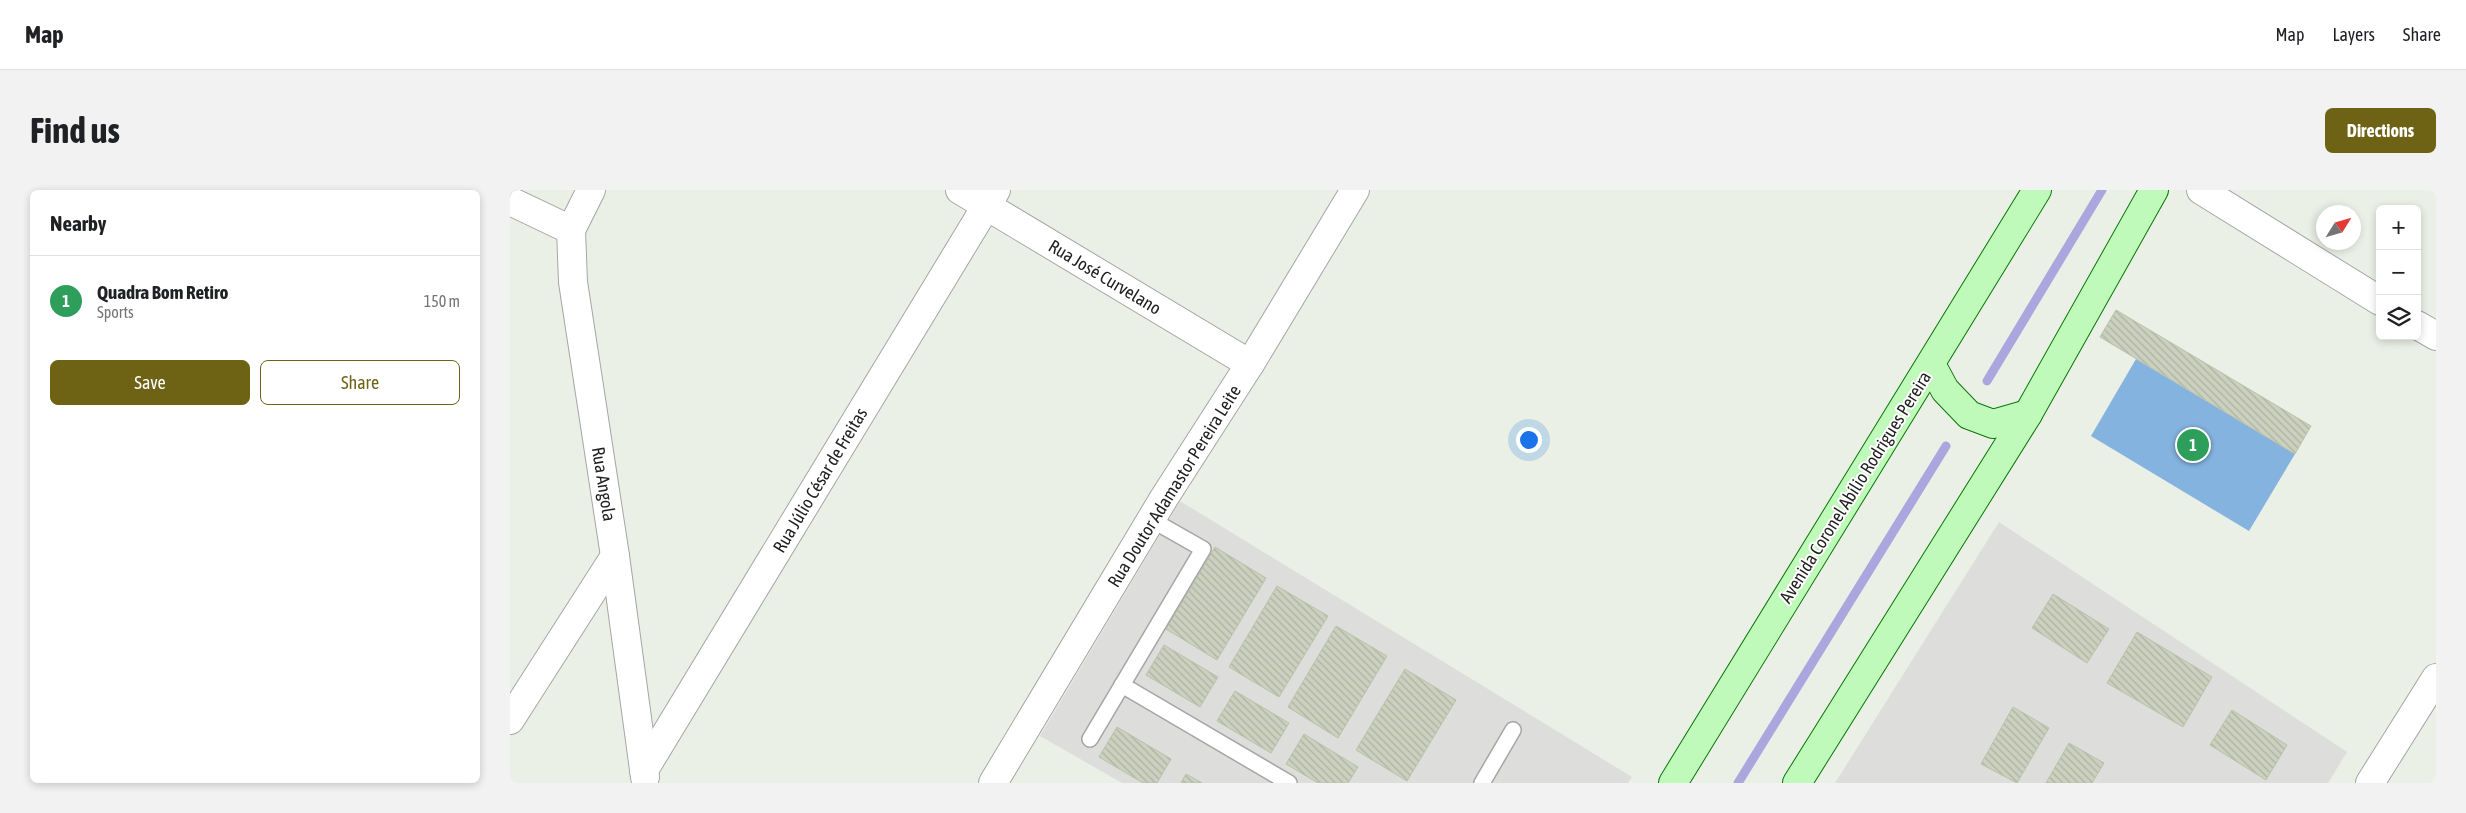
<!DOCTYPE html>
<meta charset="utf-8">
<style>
body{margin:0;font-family:"Asap Condensed",sans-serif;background:#f2f2f2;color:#202124}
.controls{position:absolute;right:15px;top:15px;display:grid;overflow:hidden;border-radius:8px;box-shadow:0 2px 8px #0003}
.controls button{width:45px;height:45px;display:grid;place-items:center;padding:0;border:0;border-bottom:1px solid #e0e0e0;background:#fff;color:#202124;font:25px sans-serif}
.compass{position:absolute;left:1806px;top:15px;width:45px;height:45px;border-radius:50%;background:#fff;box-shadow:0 2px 8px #0003;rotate:53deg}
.you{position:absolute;left:1018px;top:249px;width:18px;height:18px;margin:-12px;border:4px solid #fff;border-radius:50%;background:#1a73e8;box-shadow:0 0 0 8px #1a73e833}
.badge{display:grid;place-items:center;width:32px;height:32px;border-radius:50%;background:#6e6314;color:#fff;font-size:16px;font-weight:700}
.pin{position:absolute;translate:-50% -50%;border:2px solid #fff;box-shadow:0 1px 5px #0006}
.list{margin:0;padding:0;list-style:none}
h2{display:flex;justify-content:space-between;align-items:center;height:65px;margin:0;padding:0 20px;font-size:21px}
h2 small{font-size:16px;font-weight:400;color:#757577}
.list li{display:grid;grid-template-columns:32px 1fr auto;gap:15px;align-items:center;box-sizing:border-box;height:90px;padding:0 20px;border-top:1px solid #e0e0e0}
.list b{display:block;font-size:19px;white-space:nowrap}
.list p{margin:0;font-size:16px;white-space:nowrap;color:#757577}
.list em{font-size:16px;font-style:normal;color:#757577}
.actions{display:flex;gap:10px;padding:15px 20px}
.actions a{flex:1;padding:11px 0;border:1px solid #6e6314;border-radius:8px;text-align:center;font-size:18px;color:#6e6314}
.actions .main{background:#6e6314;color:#fff}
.icon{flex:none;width:28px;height:28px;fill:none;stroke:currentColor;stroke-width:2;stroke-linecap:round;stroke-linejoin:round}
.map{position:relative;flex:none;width:1926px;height:593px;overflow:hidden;border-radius:8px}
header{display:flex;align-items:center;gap:30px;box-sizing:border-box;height:70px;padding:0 25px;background:#fff;border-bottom:1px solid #e0e0e0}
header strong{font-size:24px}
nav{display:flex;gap:28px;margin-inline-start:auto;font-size:18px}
.intro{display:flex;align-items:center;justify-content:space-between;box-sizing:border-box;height:120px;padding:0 30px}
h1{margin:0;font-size:35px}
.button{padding:12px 22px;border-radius:8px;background:#6e6314;color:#fff;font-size:18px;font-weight:700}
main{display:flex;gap:30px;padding:0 30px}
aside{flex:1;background:#fff;border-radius:8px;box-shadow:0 2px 8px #0003}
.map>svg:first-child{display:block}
</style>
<header>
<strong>Map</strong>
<nav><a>Map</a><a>Layers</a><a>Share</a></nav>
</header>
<div class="intro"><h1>Find us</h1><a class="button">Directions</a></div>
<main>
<aside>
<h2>Nearby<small></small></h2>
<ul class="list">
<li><span class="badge" style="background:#2e9e5b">1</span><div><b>Quadra Bom Retiro</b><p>Sports</p></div><em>150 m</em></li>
</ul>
<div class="actions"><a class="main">Save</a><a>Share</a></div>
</aside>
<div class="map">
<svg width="1926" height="593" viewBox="0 0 1926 593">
<defs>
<pattern id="building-back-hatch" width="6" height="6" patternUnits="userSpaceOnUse" patternTransform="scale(1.25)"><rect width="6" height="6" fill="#cbd0bf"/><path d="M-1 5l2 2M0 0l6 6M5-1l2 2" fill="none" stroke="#aeb2a4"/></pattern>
</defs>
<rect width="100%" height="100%" fill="#eaf0e6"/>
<g fill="#dddddc">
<path d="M670 311 1122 587 1118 593H612L530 546Z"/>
<path d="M1489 332 1837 562 1818 593H1325Z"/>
</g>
<path fill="#84b3df" d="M1626 169 1785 264 1739 341 1581 246Z"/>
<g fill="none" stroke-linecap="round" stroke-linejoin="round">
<g stroke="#aba6de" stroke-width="9">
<path d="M1477 191 1592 0"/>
<path d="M1228 593 1436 256"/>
</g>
</g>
<g fill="url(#building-back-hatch)" stroke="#bac2a8">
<path d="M1606 120 1801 236 1785 264 1590 147Z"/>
<path d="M705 357 756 388 707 470 656 439Z"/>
<path d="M767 396 818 426 769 507 719 477Z"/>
<path d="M1543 404 1599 439 1577 473 1522 438Z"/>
<path d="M826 436 877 466 828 548 778 517Z"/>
<path d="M1627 442 1702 487 1673 537 1597 493Z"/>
<path d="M654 455 708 487 690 517 636 485Z"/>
<path d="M895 479 946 510 897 591 846 560Z"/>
<path d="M725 501 779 533 761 563 707 531Z"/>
<path d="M1503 517 1539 538 1507 593 1471 574Z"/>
<path d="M1722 520 1777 555 1756 590 1700 555Z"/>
<path d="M607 537 661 569 647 593H633L589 567Z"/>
<path d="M794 544 848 577 838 593H808L776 574Z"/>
<path d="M1559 553 1594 573 1582 593H1536Z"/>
<path d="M676 584 692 593H671Z"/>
</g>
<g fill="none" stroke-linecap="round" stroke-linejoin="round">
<defs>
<g id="lane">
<path d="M612 495 779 593"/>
<path d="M580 549 693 359 642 330"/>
<path d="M972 593 1003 540"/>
</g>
<g id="street">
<path d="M81 0 61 40 63 92 105 366 135 587"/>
<path d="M450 0 740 174"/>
<path d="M1691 0 1870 111"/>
<path d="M0 11 61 40"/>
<path d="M1907 135 1926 146"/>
<path d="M0 530 105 366"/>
<path d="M134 580 486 0"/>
<path d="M483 593 654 308 740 174 845 0"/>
<path d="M1860 593 1926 488"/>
</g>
<g id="secondary">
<path d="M1421 174 1435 200 1459 225 1483 234 1518 224"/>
<path d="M1163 593 1527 0"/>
<path d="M1287 593 1518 224 1644 0"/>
</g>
</defs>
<use href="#lane" stroke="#a6a6a6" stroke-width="18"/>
<use href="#street" stroke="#a6a6a6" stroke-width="30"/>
<use href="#secondary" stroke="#077805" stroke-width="30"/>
<use href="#lane" stroke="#fff" stroke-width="15"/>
<use href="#street" stroke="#fff" stroke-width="28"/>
<use href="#secondary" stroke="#bffaba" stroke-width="28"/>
</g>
<g text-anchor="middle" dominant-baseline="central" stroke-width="4" stroke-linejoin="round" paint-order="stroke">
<g font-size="18" fill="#1f1f1f" stroke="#fff">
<text transform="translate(595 87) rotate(31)">Rua José Curvelano</text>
<text transform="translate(310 290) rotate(-59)">Rua Júlio César de Freitas</text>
<text transform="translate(94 294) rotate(81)">Rua Angola</text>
<text transform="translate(664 296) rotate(-58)">Rua Doutor Adamastor Pereira Leite</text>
<text transform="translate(1345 297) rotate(-58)">Avenida Coronel Abílio Rodrigues Pereira</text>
</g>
</g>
</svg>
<div class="controls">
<button>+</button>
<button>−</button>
<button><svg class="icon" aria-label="layers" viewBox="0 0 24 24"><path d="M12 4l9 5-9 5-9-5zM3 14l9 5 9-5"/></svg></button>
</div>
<svg class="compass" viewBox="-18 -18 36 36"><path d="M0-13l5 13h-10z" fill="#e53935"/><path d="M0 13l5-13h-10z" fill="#757577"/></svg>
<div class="you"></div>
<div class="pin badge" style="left:1683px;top:255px;background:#2e9e5b">1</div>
</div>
</main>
